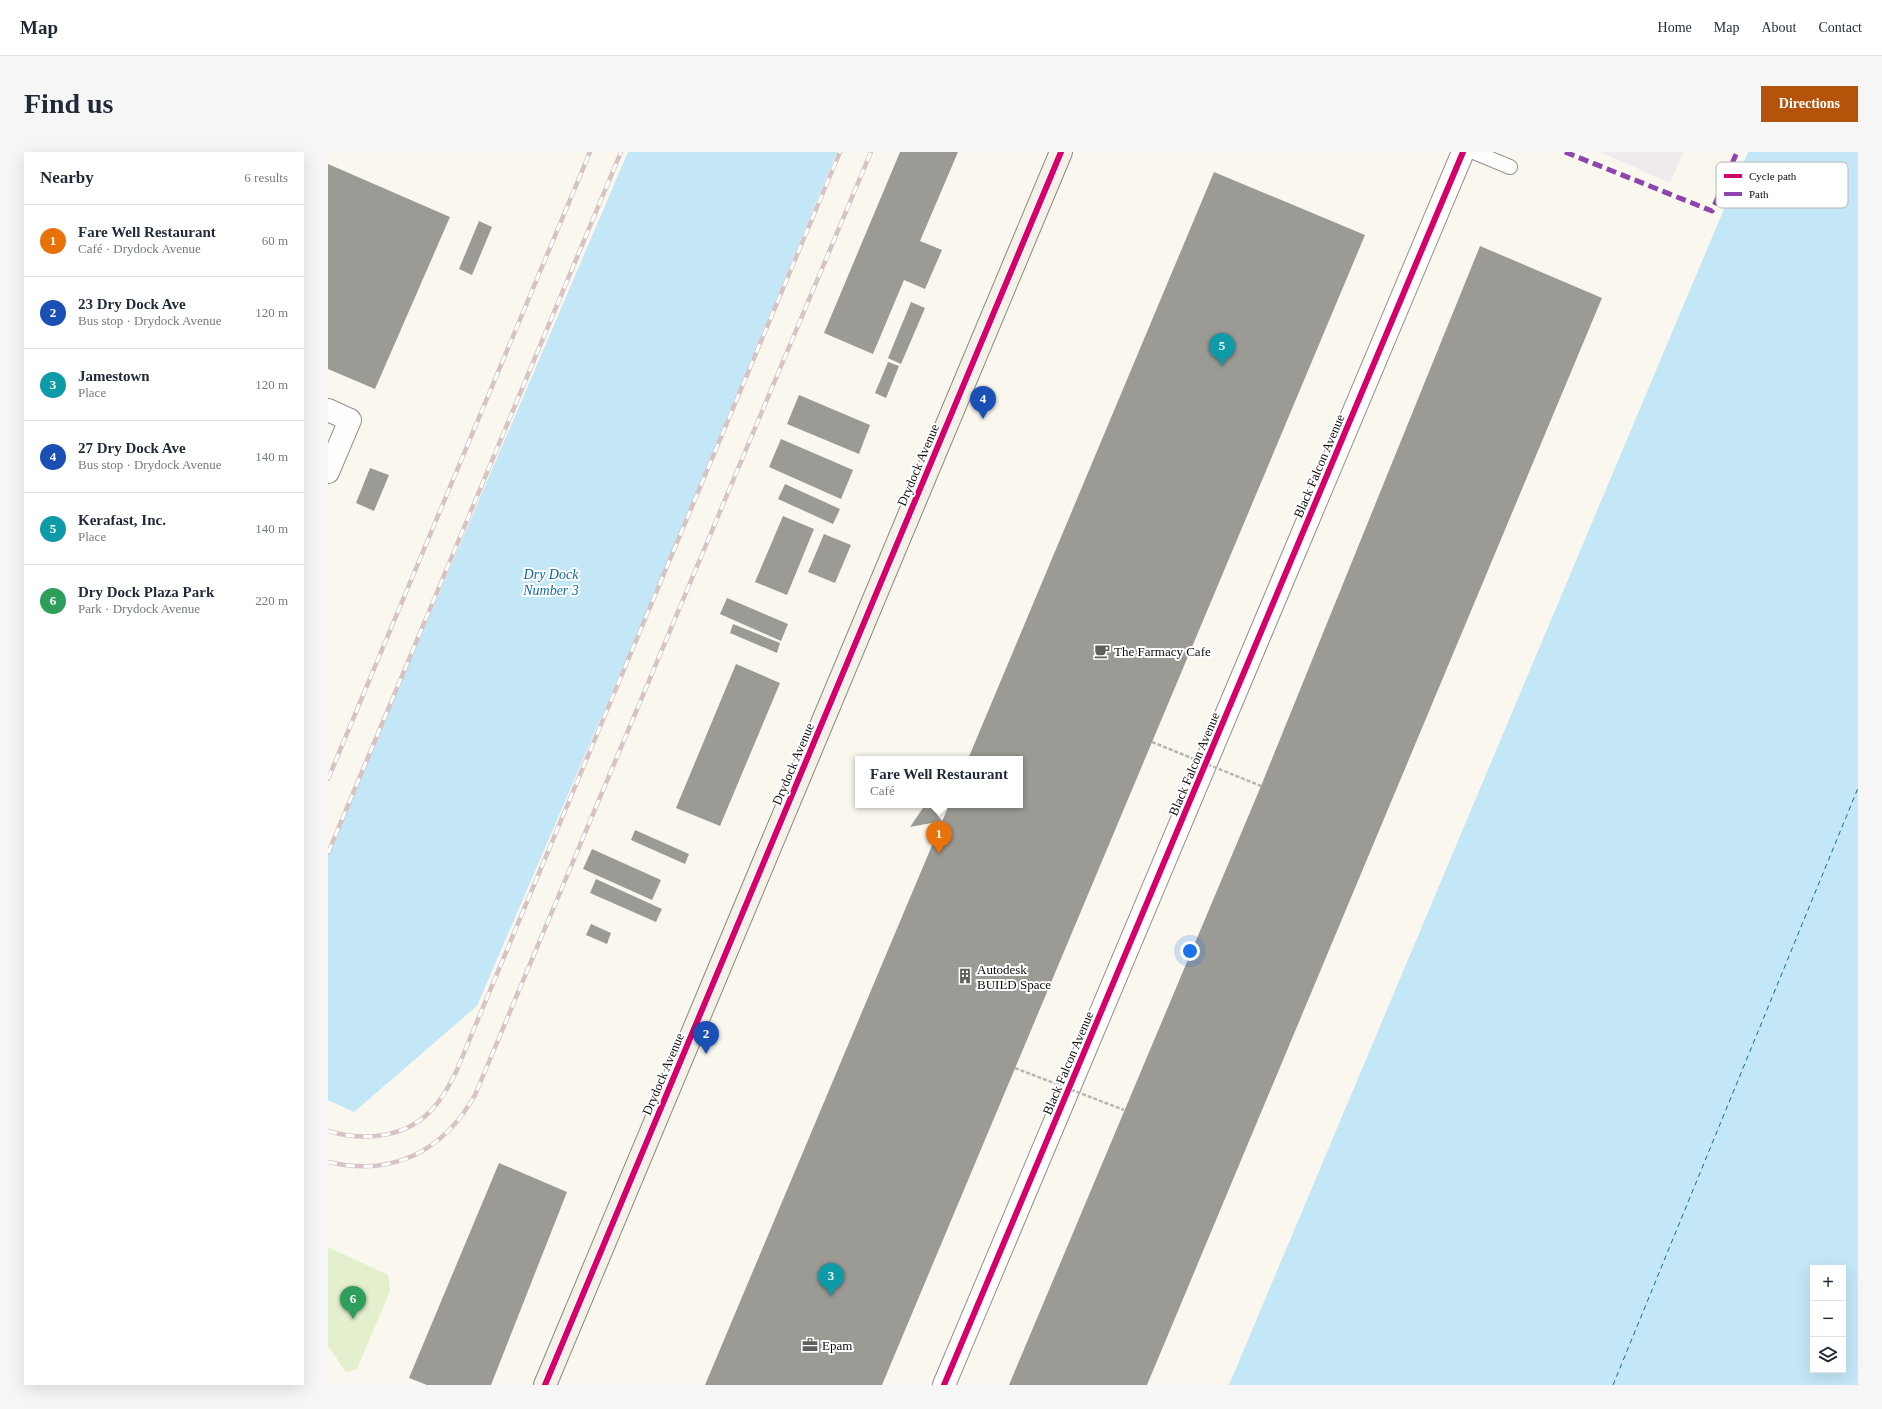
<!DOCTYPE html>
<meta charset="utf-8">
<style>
body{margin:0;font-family:"Times New Roman",serif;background:#f6f6f7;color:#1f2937}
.controls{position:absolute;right:12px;bottom:12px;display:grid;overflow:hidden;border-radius:0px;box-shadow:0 4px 16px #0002}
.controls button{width:36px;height:36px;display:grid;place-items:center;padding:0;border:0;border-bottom:1px solid #e0e1e3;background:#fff;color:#1f2937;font:20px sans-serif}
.you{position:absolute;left:862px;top:799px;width:14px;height:14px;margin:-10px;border:3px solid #fff;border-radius:50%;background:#1a73e8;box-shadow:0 0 0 6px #1a73e833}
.badge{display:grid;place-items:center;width:26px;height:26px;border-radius:50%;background:#b45309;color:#fff;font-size:13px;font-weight:700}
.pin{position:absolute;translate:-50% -33px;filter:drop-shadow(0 1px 2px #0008)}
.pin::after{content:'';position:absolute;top:21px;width:14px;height:12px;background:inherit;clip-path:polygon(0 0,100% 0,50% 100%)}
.popup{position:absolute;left:527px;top:604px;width:168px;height:52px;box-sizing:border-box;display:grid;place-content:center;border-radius:0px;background:#fff;filter:drop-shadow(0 1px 3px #0005);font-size:13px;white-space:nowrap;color:#747a83}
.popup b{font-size:15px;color:#1f2937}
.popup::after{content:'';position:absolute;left:50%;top:100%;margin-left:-8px;border:8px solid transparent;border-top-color:#fff}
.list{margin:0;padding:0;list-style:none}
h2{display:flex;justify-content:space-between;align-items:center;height:52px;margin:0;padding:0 16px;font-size:17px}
h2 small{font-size:13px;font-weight:400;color:#747a83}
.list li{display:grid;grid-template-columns:26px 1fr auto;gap:12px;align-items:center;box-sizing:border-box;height:72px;padding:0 16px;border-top:1px solid #e0e1e3}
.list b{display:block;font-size:15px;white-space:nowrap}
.list p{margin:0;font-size:13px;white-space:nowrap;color:#747a83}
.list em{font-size:13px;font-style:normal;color:#747a83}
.icon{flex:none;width:22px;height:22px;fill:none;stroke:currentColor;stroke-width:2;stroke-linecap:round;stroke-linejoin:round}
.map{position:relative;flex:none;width:1530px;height:1233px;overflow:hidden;border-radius:0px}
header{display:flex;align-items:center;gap:24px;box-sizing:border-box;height:56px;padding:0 20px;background:#fff;border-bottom:1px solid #e0e1e3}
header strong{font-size:19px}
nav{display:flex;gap:22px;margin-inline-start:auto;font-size:14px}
.intro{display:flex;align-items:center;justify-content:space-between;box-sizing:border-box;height:96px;padding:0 24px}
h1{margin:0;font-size:28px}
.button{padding:10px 18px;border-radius:0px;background:#b45309;color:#fff;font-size:14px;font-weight:700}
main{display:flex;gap:24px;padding:0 24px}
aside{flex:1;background:#fff;border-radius:0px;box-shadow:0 4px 16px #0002}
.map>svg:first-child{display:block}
</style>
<header>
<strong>Map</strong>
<nav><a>Home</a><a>Map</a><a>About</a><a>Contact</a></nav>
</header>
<div class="intro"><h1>Find us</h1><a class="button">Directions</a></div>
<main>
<aside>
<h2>Nearby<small>6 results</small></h2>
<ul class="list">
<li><span class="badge" style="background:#e8710a">1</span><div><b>Fare Well Restaurant</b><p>Café · Drydock Avenue</p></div><em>60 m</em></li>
<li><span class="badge" style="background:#1a4fb4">2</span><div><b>23 Dry Dock Ave</b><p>Bus stop · Drydock Avenue</p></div><em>120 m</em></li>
<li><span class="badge" style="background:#0f9aa8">3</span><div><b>Jamestown</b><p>Place</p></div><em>120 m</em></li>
<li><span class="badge" style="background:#1a4fb4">4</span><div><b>27 Dry Dock Ave</b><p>Bus stop · Drydock Avenue</p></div><em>140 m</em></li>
<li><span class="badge" style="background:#0f9aa8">5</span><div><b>Kerafast, Inc.</b><p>Place</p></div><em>140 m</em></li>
<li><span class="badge" style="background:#2e9e5b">6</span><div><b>Dry Dock Plaza Park</b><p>Park · Drydock Avenue</p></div><em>220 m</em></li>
</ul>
</aside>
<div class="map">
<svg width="1530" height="1233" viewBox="0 0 1530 1233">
<rect width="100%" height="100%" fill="#faf7ef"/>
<path fill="#f1eaed" d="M1272 0H1355L1342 31Z"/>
<path fill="#e4f0cd" d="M0 1095 60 1123 62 1139 29 1217 18 1220 0 1194Z"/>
<g fill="#c3e7f7" fill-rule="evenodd">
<path d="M300 0H509L315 468 149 854 26 960 0 948V701Z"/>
<path d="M1420 0H1530V1233H901ZM1485 1116H1515V1218H1485Z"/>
</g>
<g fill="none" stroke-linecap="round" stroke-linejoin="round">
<path stroke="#0f6aa3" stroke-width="1" stroke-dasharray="5 4" stroke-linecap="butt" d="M1285 1233 1530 636"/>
</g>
<g fill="#9c9a95">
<path d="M572 0H630L592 89 614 98 597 137 576 128 545 202 496 181Z"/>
<path d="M0 12 122 65 47 237 0 217Z"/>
<path d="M886 20 1037 83 554 1233H377L621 653H692V607H640Z"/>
<path d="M151 69 164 75 144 123 131 117Z"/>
<path d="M1152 94 1274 146 819 1233H681L933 634Z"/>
<path d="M583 150 597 156 573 212 560 206Z"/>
<path d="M560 210 571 214 558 246 547 241Z"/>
<path d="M471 243 542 273 531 302 459 272Z"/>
<path d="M453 287 525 318 513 347 441 315Z"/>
<path d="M42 316 61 323 46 359 28 351Z"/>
<path d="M457 332 512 357 505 372 450 347Z"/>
<path d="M455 364 486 377 459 443 427 430Z"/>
<path d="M496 382 523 393 507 431 480 420Z"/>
<path d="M399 446 460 472 453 489 392 462Z"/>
<path d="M405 472 452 491 449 501 402 481Z"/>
<path d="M408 512 452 531 392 674 348 656Z"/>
<path d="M597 653H602L614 669 582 675Z"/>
<path d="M307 678 361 702 357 712 303 688Z"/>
<path d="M264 697 333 728 324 748 255 717Z"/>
<path d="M268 727 334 757 328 770 262 741Z"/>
<path d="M263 772 283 781 279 792 258 783Z"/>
<path d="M171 1011 239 1040 163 1233H99L81 1226Z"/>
</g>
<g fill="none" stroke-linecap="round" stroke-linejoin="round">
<defs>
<path id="lane" d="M1146 0 1182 15"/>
<g id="street">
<path d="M0 258 22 268 0 320"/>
<path d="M616 1233 1135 0"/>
</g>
<path id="secondary" d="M217 1233 733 0"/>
</defs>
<use href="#lane" stroke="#93918e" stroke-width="16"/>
<use href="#street" stroke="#93918e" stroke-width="24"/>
<use href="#secondary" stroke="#898884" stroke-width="24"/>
<use href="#lane" stroke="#fefefd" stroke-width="14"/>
<use href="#street" stroke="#fefefd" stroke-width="22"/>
<use href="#secondary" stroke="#f4f2e8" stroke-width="22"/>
<defs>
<g id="rail">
<path d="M0 627 262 0"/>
<path d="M0 701 293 0"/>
<path d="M0 979C37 990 81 986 107 954 116 944 122 932 128 920L512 0"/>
<path d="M0 1010C64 1025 115 1000 147 943L543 0"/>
</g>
</defs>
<use href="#rail" stroke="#d7c3c4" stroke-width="4.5"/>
<use href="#rail" stroke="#fff" stroke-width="3" stroke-dasharray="9" stroke-linecap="butt"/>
<g stroke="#b7b6b5" stroke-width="2.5" stroke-dasharray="4 2" stroke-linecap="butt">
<path d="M824 590 933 634"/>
<path d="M687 916 796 958"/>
</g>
<path stroke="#8e44ad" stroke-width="5" stroke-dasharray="10 5" stroke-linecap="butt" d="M1237 0 1384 59 1409 0"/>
<defs>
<g id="cycleway">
<path d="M217 1233 733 0"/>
<path d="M616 1233 1135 0"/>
</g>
</defs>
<use href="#cycleway" stroke="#fff" stroke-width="8"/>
<use href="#cycleway" stroke="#d6006c" stroke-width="6"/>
</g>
<defs>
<symbol id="cafe-bare" viewBox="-9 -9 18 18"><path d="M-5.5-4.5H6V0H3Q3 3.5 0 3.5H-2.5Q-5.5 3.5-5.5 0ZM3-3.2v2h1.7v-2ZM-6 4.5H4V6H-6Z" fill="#5f5e5b" stroke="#fff" stroke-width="2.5" paint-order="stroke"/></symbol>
<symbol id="building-bare" viewBox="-9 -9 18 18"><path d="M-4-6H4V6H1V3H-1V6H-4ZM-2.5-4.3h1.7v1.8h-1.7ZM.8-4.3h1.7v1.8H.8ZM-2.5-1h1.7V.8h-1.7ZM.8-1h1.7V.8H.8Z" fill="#5f5e5b" stroke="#fff" stroke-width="2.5" paint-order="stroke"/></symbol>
<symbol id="office-bare" viewBox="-9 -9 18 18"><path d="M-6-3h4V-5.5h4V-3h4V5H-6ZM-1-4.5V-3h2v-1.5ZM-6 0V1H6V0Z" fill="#5f5e5b" stroke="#fff" stroke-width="2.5" paint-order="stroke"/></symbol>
</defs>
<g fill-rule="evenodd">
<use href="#cafe-bare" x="763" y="488" width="22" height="22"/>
<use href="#building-bare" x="626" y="813" width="22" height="22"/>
<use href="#office-bare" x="471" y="1182" width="22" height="22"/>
</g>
<g text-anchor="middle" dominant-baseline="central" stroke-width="4" stroke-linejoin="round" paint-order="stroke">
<g font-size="13" fill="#0b0b0b" stroke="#fff">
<text transform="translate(590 313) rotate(-67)">Drydock Avenue</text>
<text transform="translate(991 314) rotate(-67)">Black Falcon Avenue</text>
<text transform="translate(465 612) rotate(-67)">Drydock Avenue</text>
<text transform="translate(866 612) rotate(-67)">Black Falcon Avenue</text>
<text transform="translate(740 911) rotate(-67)">Black Falcon Avenue</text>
<text transform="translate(335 922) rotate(-67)">Drydock Avenue</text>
</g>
<g font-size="13" fill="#0b0b0b" stroke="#fff" text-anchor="start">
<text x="786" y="499">The Farmacy Cafe</text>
<text x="649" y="817">Autodesk<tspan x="649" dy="15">BUILD Space</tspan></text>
<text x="494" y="1193">Epam</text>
</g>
<g font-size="14" font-style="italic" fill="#0f6aa3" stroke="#fff">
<text x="223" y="422">Dry Dock<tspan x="223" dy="16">Number 3</tspan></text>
</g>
</g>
<rect x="1388" y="10" width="132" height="46" rx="6" fill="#fff" stroke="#b6b6b6" stroke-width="1"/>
<rect x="1396" y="22" width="18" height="4" fill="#d6006c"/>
<rect x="1396" y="40" width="18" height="4" fill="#8e44ad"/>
<g font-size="11" fill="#0b0b0b">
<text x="1421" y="28">Cycle path</text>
<text x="1421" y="46">Path</text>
</g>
</svg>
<div class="controls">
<button>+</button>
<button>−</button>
<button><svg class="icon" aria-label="layers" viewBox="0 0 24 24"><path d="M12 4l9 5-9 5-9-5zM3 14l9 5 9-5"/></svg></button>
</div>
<div class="you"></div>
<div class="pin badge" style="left:611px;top:702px;background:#e8710a">1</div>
<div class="popup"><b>Fare Well Restaurant</b>Café</div>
<div class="pin badge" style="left:378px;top:902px;background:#1a4fb4">2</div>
<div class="pin badge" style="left:503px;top:1144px;background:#0f9aa8">3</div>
<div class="pin badge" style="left:655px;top:267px;background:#1a4fb4">4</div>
<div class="pin badge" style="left:894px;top:214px;background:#0f9aa8">5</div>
<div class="pin badge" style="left:25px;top:1167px;background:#2e9e5b">6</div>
</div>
</main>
